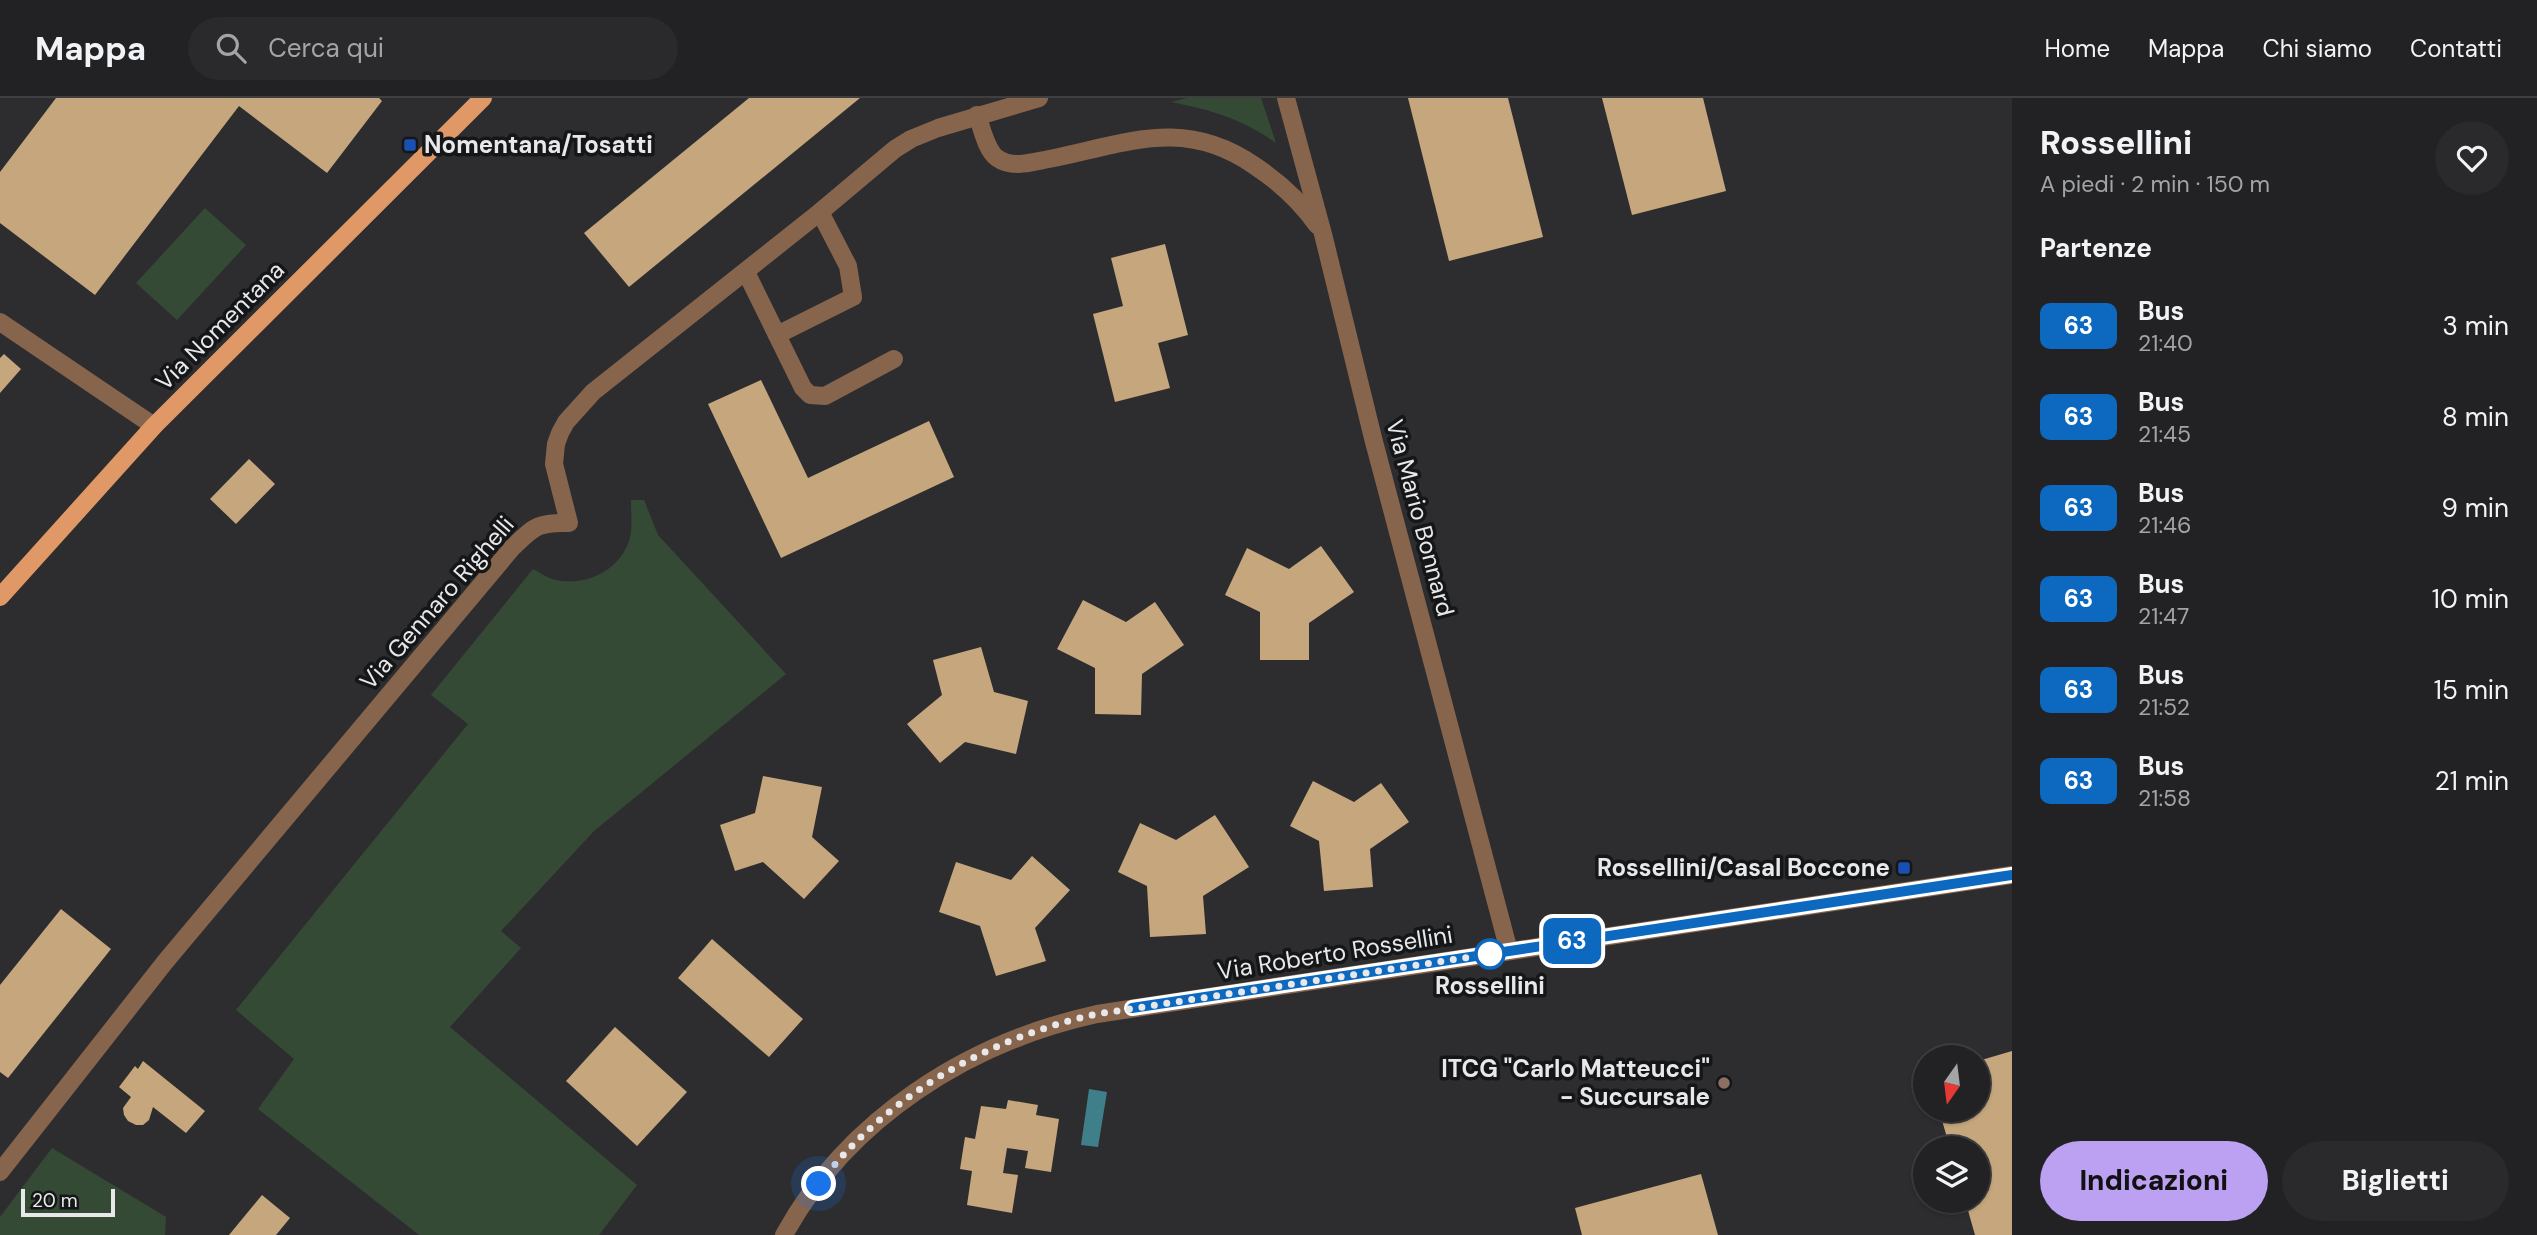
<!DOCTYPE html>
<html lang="it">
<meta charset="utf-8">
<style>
:root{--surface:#222224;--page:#2a2a2c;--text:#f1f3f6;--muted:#a2a4a6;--line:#3f3f41;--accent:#bca0f2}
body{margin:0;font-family:"DM Sans",sans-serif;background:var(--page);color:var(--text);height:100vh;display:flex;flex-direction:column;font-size:26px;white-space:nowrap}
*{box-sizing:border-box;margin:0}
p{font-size:23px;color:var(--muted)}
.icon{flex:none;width:38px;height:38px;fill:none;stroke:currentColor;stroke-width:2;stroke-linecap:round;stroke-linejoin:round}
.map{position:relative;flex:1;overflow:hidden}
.panel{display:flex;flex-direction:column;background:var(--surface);width:525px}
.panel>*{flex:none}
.badge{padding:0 14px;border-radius:10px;font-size:24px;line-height:46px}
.needle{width:46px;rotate:194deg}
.fabs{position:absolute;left:1913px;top:947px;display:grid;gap:14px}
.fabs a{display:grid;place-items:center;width:77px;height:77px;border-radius:50%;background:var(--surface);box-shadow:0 2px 5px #0004,0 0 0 2px var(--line);font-size:35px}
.scale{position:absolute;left:21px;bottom:18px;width:94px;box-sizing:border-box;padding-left:7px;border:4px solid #e8e8ea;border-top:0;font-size:19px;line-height:24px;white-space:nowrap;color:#e8e8ea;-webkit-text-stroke:5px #151617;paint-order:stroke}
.you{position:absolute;width:35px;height:35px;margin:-18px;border:5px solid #fff;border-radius:50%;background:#1a73e8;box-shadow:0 0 0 10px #1a73e833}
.map>.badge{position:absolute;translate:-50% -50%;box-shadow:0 0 0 4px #fff}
h2{padding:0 28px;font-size:26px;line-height:63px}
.round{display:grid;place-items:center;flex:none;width:74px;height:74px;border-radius:37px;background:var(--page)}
.headline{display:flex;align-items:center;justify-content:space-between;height:119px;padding:0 28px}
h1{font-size:33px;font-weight:800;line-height:52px}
.action{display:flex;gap:14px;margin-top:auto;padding:14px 28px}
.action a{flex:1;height:80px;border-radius:42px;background:var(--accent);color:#111;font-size:28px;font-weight:800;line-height:80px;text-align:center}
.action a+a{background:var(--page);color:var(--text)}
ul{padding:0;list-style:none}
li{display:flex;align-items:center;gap:21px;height:91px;padding:0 28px}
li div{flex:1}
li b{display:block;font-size:26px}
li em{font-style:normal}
li .badge{min-width:77px;font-weight:700;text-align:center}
header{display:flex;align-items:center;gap:42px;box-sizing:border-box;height:98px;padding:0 35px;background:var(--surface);border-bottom:2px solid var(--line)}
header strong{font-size:33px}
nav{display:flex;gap:38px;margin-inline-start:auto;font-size:24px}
.search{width:490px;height:63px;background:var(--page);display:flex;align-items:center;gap:18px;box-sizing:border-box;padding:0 24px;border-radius:38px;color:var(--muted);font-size:26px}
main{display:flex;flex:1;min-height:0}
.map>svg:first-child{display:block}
</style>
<header>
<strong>Mappa</strong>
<div class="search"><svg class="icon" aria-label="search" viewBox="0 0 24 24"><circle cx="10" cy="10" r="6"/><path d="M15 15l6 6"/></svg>Cerca qui</div>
<nav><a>Home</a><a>Mappa</a><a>Chi siamo</a><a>Contatti</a></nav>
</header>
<main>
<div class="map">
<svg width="2012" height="1137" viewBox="0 0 2012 1137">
<rect width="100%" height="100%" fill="#2d2d30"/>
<g fill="#344a35">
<path d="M1187,0h74l15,45c-34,-24 -64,-33 -105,-41z"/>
<polygon points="205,110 246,147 177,222 136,185"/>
<path d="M631,402h13l14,35 128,139 -192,157 -93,100 20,17 -71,79 187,158 -38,50h-180l-161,-126 36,-50 -58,-49 232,-286 -37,-29 102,-126c6,3 13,8 19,10 34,10 74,-11 79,-47 1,-10 0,-22 0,-32z"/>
<polygon points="52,1050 166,1119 165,1137 0,1137 0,1119"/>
</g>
<polygon fill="#3f7f8a" points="1089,991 1107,994 1098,1049 1081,1047"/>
<g fill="#c6a77d">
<polygon points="56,0 379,0 382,3 327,75 239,8 95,197 0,125 0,74"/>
<polygon points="749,0 860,0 629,189 584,135"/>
<polygon points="1408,0 1508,0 1543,139 1449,163"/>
<polygon points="1602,0 1703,0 1726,93 1632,117"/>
<polygon points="1165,146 1188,237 1158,245 1170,290 1115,304 1093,216 1123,208 1111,160"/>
<polygon points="4,256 21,271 0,295 0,260"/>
<polygon points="761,282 808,380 929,323 954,379 781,460 708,306"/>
<polygon points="249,361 275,386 236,426 210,401"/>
<polygon points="1321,448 1354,494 1309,525 1309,562 1260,562 1260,514 1225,497 1247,450 1289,471"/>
<polygon points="1083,502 1126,524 1155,504 1184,547 1142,576 1141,617 1095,616 1095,570 1057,551"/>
<polygon points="981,549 994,594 1028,603 1016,656 965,644 940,665 907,626 942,597 933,562"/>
<polygon points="763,678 822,689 812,739 839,763 804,801 763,764 735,773 720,727 755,715"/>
<polygon points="1313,683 1354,704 1381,685 1409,724 1370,751 1373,789 1324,793 1319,743 1290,728"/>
<polygon points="1215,717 1249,769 1203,798 1206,836 1150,839 1147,788 1118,774 1140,725 1176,742"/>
<polygon points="1032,758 1070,792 1035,830 1046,863 996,878 980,828 939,814 956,764 1011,782"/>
<polygon points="61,811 111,851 8,980 0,974 0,887"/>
<polygon points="712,841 803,921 769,959 678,880"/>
<polygon points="615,929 687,994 637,1048 566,983"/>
<polygon points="2012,953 2012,1137 1975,1137 1965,1102 1978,1102 1978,1050 1950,1050 1939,1012 1978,1012 1978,963"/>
<polygon points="143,963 205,1013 186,1035 153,1009 149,1022 143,1027 136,1027 128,1023 124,1017 123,1010 131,999 119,989 135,968 138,971"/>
<polygon points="1008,1002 1038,1007 1036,1017 1059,1021 1051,1074 1025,1070 1028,1053 1007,1050 1003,1075 1018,1077 1012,1115 967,1107 972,1073 960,1071 965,1039 975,1041 981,1008 1006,1011"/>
<polygon points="1701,1076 1718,1137 1582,1137 1575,1110"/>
<polygon points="262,1097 290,1120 276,1137 229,1137"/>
</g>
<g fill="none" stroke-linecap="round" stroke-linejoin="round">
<g stroke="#87644c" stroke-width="18">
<polyline points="1286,0 1323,136 1373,340 1509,853"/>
<path d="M977,17c5,13 9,35 20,43 15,11 36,4 52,1 77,-15 134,-43 206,7 24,16 45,35 62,59"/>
<polyline points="746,174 803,290 810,297 825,298 894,261"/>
<polyline points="0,224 154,328"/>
<polyline points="777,237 853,199 848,168 820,114"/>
<path d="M0,1074l165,-210 347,-414c22,-21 25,-26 57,-25l-15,-59 2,-20 4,-11 6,-11 27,-30 227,-180 75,-63 16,-10 27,-11 101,-30"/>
<path d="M784,1137c64,-117 185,-193 313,-221l915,-139"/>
</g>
<polyline stroke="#e09966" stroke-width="18" points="0,499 154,328 483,0"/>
</g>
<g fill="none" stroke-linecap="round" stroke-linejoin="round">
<defs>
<polyline id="line" points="1132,910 2012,777"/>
</defs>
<use href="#line" stroke="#fff" stroke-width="16"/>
<use href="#line" stroke="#0c69bf" stroke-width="10"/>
<path stroke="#e8e8ea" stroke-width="7" stroke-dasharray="0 12.6" d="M819,1086c68,-89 169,-146 278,-170l393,-60"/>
</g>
<g fill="#1a4fb4" stroke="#151617" stroke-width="2.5">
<rect x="403" y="40" width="14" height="14" rx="3.5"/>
<rect x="1897" y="763" width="14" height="14" rx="3.5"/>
</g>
<circle fill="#fff" stroke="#0c69bf" stroke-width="3.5" cx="1490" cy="856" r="14"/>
<circle fill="#8d6e63" stroke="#151617" stroke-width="2.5" cx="1724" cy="985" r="7"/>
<g text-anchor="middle" stroke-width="7" stroke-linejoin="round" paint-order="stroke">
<g font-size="24" font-weight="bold" fill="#e8e8ea" stroke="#151617" text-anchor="end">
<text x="424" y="55" text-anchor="start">Nomentana/Tosatti</text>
<text x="1890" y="778">Rossellini/Casal Boccone</text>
<text x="1710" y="979">ITCG "Carlo Matteucci"<tspan x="1710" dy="28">- Succursale</tspan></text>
</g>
<g font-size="24" fill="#e8e8ea" stroke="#151617">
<text transform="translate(220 228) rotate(-45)" y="8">Via Nomentana</text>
<text transform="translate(1420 420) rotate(75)" y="8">Via Mario Bonnard</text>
<text transform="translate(437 505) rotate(-49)" y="8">Via Gennaro Righelli</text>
<text transform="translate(1335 855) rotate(-9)" y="8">Via Roberto Rossellini</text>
</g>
<g font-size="24" font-weight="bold" fill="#e8e8ea" stroke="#151617">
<text x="1490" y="896">Rossellini</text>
</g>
</g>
</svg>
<div class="fabs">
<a><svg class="needle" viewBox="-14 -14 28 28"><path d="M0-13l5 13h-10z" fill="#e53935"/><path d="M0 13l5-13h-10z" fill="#a2a4a6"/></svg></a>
<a><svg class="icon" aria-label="layers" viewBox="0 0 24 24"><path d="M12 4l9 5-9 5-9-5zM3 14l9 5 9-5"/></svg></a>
</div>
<div class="scale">20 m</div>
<div class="you" style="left:819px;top:1086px"></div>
<b class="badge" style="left:1572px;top:843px;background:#0c69bf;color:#fff">63</b>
</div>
<section class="panel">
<div class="headline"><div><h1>Rossellini</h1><p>A piedi · 2 min · 150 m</p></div><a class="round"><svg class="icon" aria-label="heart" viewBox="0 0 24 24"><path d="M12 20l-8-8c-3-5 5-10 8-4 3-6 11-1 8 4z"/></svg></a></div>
<h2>Partenze</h2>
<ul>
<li><span class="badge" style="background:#0c69bf;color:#fff">63</span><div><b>Bus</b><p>21:40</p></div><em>3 min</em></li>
<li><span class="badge" style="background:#0c69bf;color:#fff">63</span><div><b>Bus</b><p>21:45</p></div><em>8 min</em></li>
<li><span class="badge" style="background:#0c69bf;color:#fff">63</span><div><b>Bus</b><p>21:46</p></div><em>9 min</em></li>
<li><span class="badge" style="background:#0c69bf;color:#fff">63</span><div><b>Bus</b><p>21:47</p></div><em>10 min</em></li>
<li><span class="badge" style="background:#0c69bf;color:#fff">63</span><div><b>Bus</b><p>21:52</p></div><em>15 min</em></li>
<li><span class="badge" style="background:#0c69bf;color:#fff">63</span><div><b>Bus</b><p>21:58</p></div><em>21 min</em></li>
</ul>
<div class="action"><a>Indicazioni</a><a>Biglietti</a></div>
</section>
</main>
